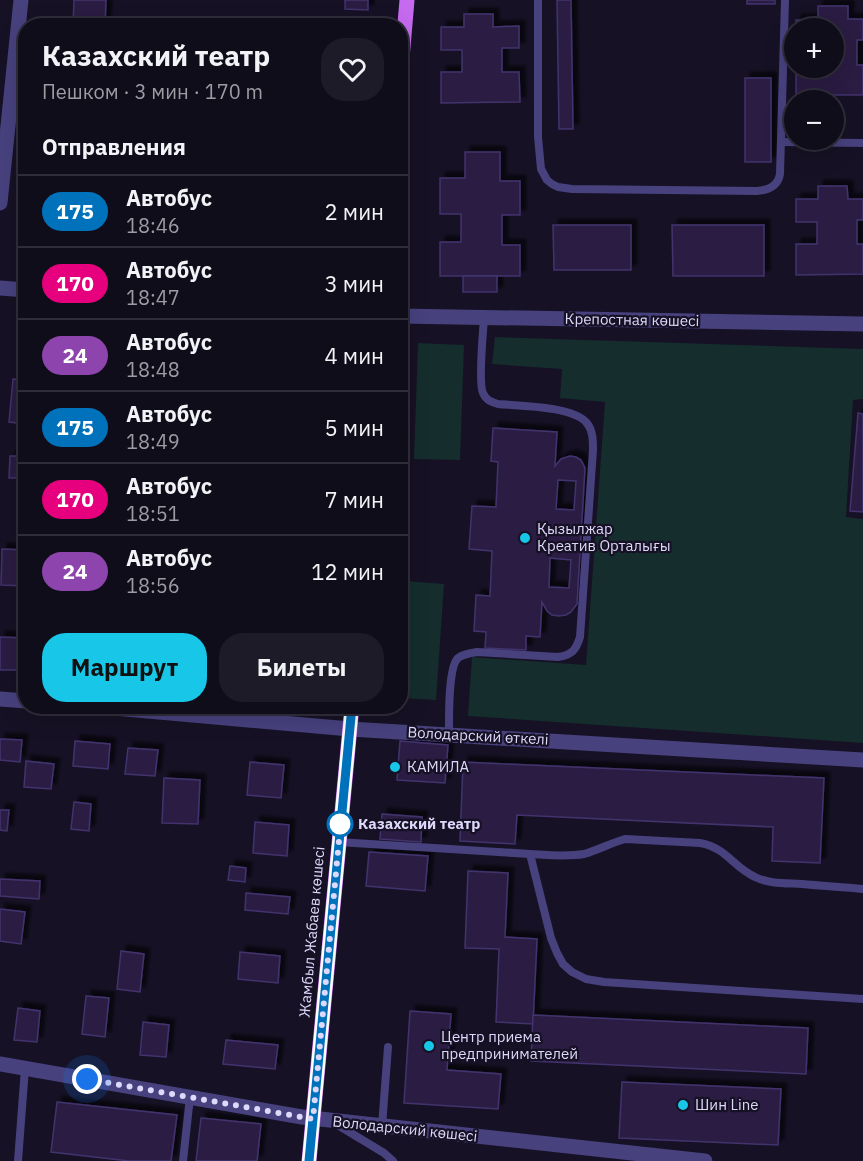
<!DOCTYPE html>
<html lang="ru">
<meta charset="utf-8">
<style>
:root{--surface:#100d1b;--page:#1e1b28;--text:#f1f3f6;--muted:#9c9ca3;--line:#302d3a;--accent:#18c6e8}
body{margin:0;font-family:"IBM Plex Sans",sans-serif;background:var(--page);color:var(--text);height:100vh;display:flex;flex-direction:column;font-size:22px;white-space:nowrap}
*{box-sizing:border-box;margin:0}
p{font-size:20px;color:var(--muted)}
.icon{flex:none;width:33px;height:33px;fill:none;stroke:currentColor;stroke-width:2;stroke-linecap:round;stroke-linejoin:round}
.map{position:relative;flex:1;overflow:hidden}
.sheet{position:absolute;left:18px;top:18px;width:390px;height:696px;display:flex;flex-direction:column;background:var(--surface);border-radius:24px;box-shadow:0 6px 24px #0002,0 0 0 2px var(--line)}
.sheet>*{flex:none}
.badge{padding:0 12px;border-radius:20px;font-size:21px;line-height:39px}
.fabs{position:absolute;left:784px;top:18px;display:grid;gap:12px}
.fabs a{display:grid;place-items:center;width:60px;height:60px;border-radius:50%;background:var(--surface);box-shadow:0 6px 24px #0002,0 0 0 2px var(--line);font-size:30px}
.you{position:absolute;width:30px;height:30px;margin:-15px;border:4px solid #fff;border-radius:50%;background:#1a73e8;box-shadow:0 0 0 9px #1a73e833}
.map>.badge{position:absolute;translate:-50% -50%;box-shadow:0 0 0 3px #fff}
h2{padding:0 24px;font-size:22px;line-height:54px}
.round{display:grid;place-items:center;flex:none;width:63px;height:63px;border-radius:24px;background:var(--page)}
.head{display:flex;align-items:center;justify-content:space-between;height:102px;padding:0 24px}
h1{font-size:28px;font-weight:800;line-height:45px}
.action{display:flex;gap:12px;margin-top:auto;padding:12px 24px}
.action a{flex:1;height:69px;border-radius:24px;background:var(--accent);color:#111;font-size:24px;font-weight:800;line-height:69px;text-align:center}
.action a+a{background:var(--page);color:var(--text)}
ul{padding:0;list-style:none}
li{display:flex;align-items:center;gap:18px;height:72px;padding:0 24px;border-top:2px solid var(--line)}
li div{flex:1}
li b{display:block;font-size:22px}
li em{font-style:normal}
li .badge{min-width:66px;font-weight:700;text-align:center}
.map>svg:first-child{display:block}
</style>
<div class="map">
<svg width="863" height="1161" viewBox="0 0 863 1161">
<defs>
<filter id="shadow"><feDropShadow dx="5.5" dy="-5.5" stdDeviation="1.5" flood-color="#0009"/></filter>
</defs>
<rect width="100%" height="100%" fill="#161124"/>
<g fill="#152d2d">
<polygon points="495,337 863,349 863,399 853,400 846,517 863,519 863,743 468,716 472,657 586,665 605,402 560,398 562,369 492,364"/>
<polygon points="418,343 464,345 460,460 414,459"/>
<polygon points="405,581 444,584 436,700 401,698 401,642"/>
</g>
<g fill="#291f43" stroke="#42336d" stroke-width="1.5" fill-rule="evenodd" filter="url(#shadow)">
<polygon points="74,0 106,0 105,26 73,25"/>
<polygon points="345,0 368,0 368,10 345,9"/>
<polygon points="557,0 571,0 573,129 559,129"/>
<rect x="747" y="0" width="28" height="4"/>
<polygon points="818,6 848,6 848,19 863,19 863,40 857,40 857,65 863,65 863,95 796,95 796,68 834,68 834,28 796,28 796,20 818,20"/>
<polygon points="464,14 493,14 493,27 519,26 519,48 502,48 502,72 519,72 520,102 441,103 441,72 462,72 462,50 441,50 441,27 464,27"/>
<rect x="745" y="78" width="26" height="84"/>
<polygon points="465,152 500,152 500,181 520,181 520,215 502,215 502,245 520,245 520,276 440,276 440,242 461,242 461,214 440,214 440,178 465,178"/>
<polygon points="818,186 847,186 848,199 863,199 863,220 857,220 857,244 863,244 863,274 796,275 796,244 817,244 817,222 796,222 796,199 818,199"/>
<polygon points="553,225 631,225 631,270 554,270"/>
<polygon points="672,225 764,225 764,276 673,276"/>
<rect x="463" y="276" width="34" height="16"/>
<polygon points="13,379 26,380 26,424 9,422"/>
<polygon points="858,413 863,414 863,512 850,511"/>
<path d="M493,428l64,4 -2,34 6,-7 9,-3 6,1 5,3 4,8 -8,136 -6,8 -5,3 -7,1 -7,-1 -5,-4 -5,-9 -2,35 -14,-1v14l-41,-2 1,-16 -12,-1 2,-36 14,1 2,-45 -23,-2 3,-43 24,1 2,-45 -7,-1zM558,480l18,1 -2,29 -18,-1zM550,558l21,2 -2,28 -20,-1z"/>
<polygon points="10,456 26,456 26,478 9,478"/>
<polygon points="20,488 26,488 26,517 18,516"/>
<polygon points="2,549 26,550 26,586 1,585"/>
<polygon points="0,637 26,638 26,670 0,670"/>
<polygon points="0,739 22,740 20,762 0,760"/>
<polygon points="75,741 110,744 108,769 73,766"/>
<polygon points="400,741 448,745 445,783 397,780"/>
<polygon points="128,748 158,750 155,776 125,774"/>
<polygon points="26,761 54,764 51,789 24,787"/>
<polygon points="250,762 284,765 281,798 247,795"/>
<polygon points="463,762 824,778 820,863 772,861 773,827 517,815 515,844 460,841"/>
<polygon points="164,778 200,780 198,824 162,823"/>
<polygon points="74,802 91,804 89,831 71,829"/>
<polygon points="0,810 9,810 7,831 0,830"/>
<polygon points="382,814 422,817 421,842 380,839"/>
<polygon points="255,822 289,825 287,856 253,853"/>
<polygon points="369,852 428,856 425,891 366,886"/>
<polygon points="230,866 246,868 245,882 228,880"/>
<polygon points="468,871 508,873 505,937 537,939 533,1024 496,1022 499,949 465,948"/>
<polygon points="0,879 40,881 39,899 0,896"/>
<polygon points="246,893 290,897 288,914 245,910"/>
<polygon points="0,909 25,912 21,944 0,941"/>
<polygon points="121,951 144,954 140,992 117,989"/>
<polygon points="240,952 280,956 278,983 238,979"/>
<polygon points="86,996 109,998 105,1037 82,1034"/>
<polygon points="18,1008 40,1011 37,1042 14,1040"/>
<polygon points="410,1011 451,1014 447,1070 501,1074 498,1109 404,1103"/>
<polygon points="533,1015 808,1028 806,1074 531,1061"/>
<polygon points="143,1022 169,1025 166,1057 140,1055"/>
<polygon points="226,1040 278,1045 275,1069 223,1064"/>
<polygon points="622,1082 781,1089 778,1145 619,1138"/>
<polygon points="57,1102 177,1115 171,1161 129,1161 51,1152"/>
<polygon points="201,1118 261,1124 257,1161 196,1161"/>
</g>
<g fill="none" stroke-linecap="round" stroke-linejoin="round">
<g stroke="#47417e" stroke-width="8">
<path d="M538,0v137l3,32 6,11 5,4 6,3 14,2 185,2c12,-1 21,-5 23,-17l5,-174"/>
<polyline points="781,142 863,143"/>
<path d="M449,734c0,-15 -1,-67 9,-76 5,-4 13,-5 19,-6l81,5c14,-2 18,-7 22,-20l13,-187c0,-10 0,-20 -7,-28 -15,-16 -66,-16 -88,-18 -7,-2 -12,-4 -15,-11 -5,-10 0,-60 1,-75"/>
<polyline points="338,842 530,854 551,938 557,953 563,964 572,972 586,979 604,982 863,999"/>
<path d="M530,854c18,1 36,3 54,0 14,-4 27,-11 41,-15l75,4c27,5 33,24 55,34 14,7 31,6 47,7 20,2 41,3 61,5"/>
<polyline points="336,1124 384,1153 393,1161"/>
<polyline points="382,1126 388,1047"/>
<polyline points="18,1161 25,1068"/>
<polyline points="183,1161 190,1097"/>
</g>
<g stroke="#47417e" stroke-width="15">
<polyline points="0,203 21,0"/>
<polyline points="0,699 26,701"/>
<polyline points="92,706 350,729 863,760"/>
<polyline points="0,1064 302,1117 705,1161"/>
</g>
<g stroke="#47417e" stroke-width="15">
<polyline points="0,288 26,290"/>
<polyline points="400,316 863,324"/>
</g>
<g stroke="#c66af0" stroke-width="15">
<polyline points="400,82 407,0"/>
<polyline points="309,1161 352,706"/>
</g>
</g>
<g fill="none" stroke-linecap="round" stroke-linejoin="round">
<defs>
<polyline id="line" points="309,1161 352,706"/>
</defs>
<use href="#line" stroke="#fff" stroke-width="14"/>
<use href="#line" stroke="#0072bc" stroke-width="9"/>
<polyline stroke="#ded8fb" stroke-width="6" stroke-dasharray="0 10.8" points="87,1079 313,1119 341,819 340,824"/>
</g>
<g fill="#18c6e8" stroke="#161124" stroke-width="2">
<circle cx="525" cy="538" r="6"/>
<circle cx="395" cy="767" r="6"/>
<circle cx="429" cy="1046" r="6"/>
<circle cx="683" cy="1105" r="6"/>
</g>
<circle fill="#fff" stroke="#0072bc" stroke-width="3" cx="340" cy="824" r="12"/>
<g text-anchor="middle" stroke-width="4.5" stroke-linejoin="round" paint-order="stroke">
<g font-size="15" fill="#ded8fb" stroke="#161124">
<text transform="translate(632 320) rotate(1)" y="5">Крепостная көшесі</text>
<text transform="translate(478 736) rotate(3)" y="5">Володарский өткелі</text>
<text transform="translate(312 932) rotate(-85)" y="5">Жамбыл Жабаев көшесі</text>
<text transform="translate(405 1129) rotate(6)" y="5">Володарский көшесі</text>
</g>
<g font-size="15" fill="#ded8fb" stroke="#161124" text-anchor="start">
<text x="537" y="534">Қызылжар<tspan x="537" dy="17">Креатив Орталығы</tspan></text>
<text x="407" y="772">КАМИЛА</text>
<text x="441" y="1042">Центр приема<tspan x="441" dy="17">предпринимателей</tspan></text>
<text x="695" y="1110">Шин Line</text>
</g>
<g font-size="15" font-weight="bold" fill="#ded8fb" stroke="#161124" text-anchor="start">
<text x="358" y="829">Казахский театр</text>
</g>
</g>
</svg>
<div class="fabs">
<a>+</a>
<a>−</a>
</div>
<div class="you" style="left:87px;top:1079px"></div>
<section class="sheet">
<div class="head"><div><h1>Казахский театр</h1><p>Пешком · 3 мин · 170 m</p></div><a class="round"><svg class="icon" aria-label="heart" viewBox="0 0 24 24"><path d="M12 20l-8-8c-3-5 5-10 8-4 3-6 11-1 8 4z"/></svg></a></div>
<h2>Отправления</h2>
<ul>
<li><span class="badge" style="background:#0072bc;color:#fff">175</span><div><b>Автобус</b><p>18:46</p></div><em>2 мин</em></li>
<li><span class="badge" style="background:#e6007e;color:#fff">170</span><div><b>Автобус</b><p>18:47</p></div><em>3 мин</em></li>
<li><span class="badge" style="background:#8e44ad;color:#fff">24</span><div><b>Автобус</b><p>18:48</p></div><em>4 мин</em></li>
<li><span class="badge" style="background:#0072bc;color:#fff">175</span><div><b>Автобус</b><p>18:49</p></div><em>5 мин</em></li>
<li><span class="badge" style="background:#e6007e;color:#fff">170</span><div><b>Автобус</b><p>18:51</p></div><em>7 мин</em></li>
<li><span class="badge" style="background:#8e44ad;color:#fff">24</span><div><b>Автобус</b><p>18:56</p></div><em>12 мин</em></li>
</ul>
<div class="action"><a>Маршрут</a><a>Билеты</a></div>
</section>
</div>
